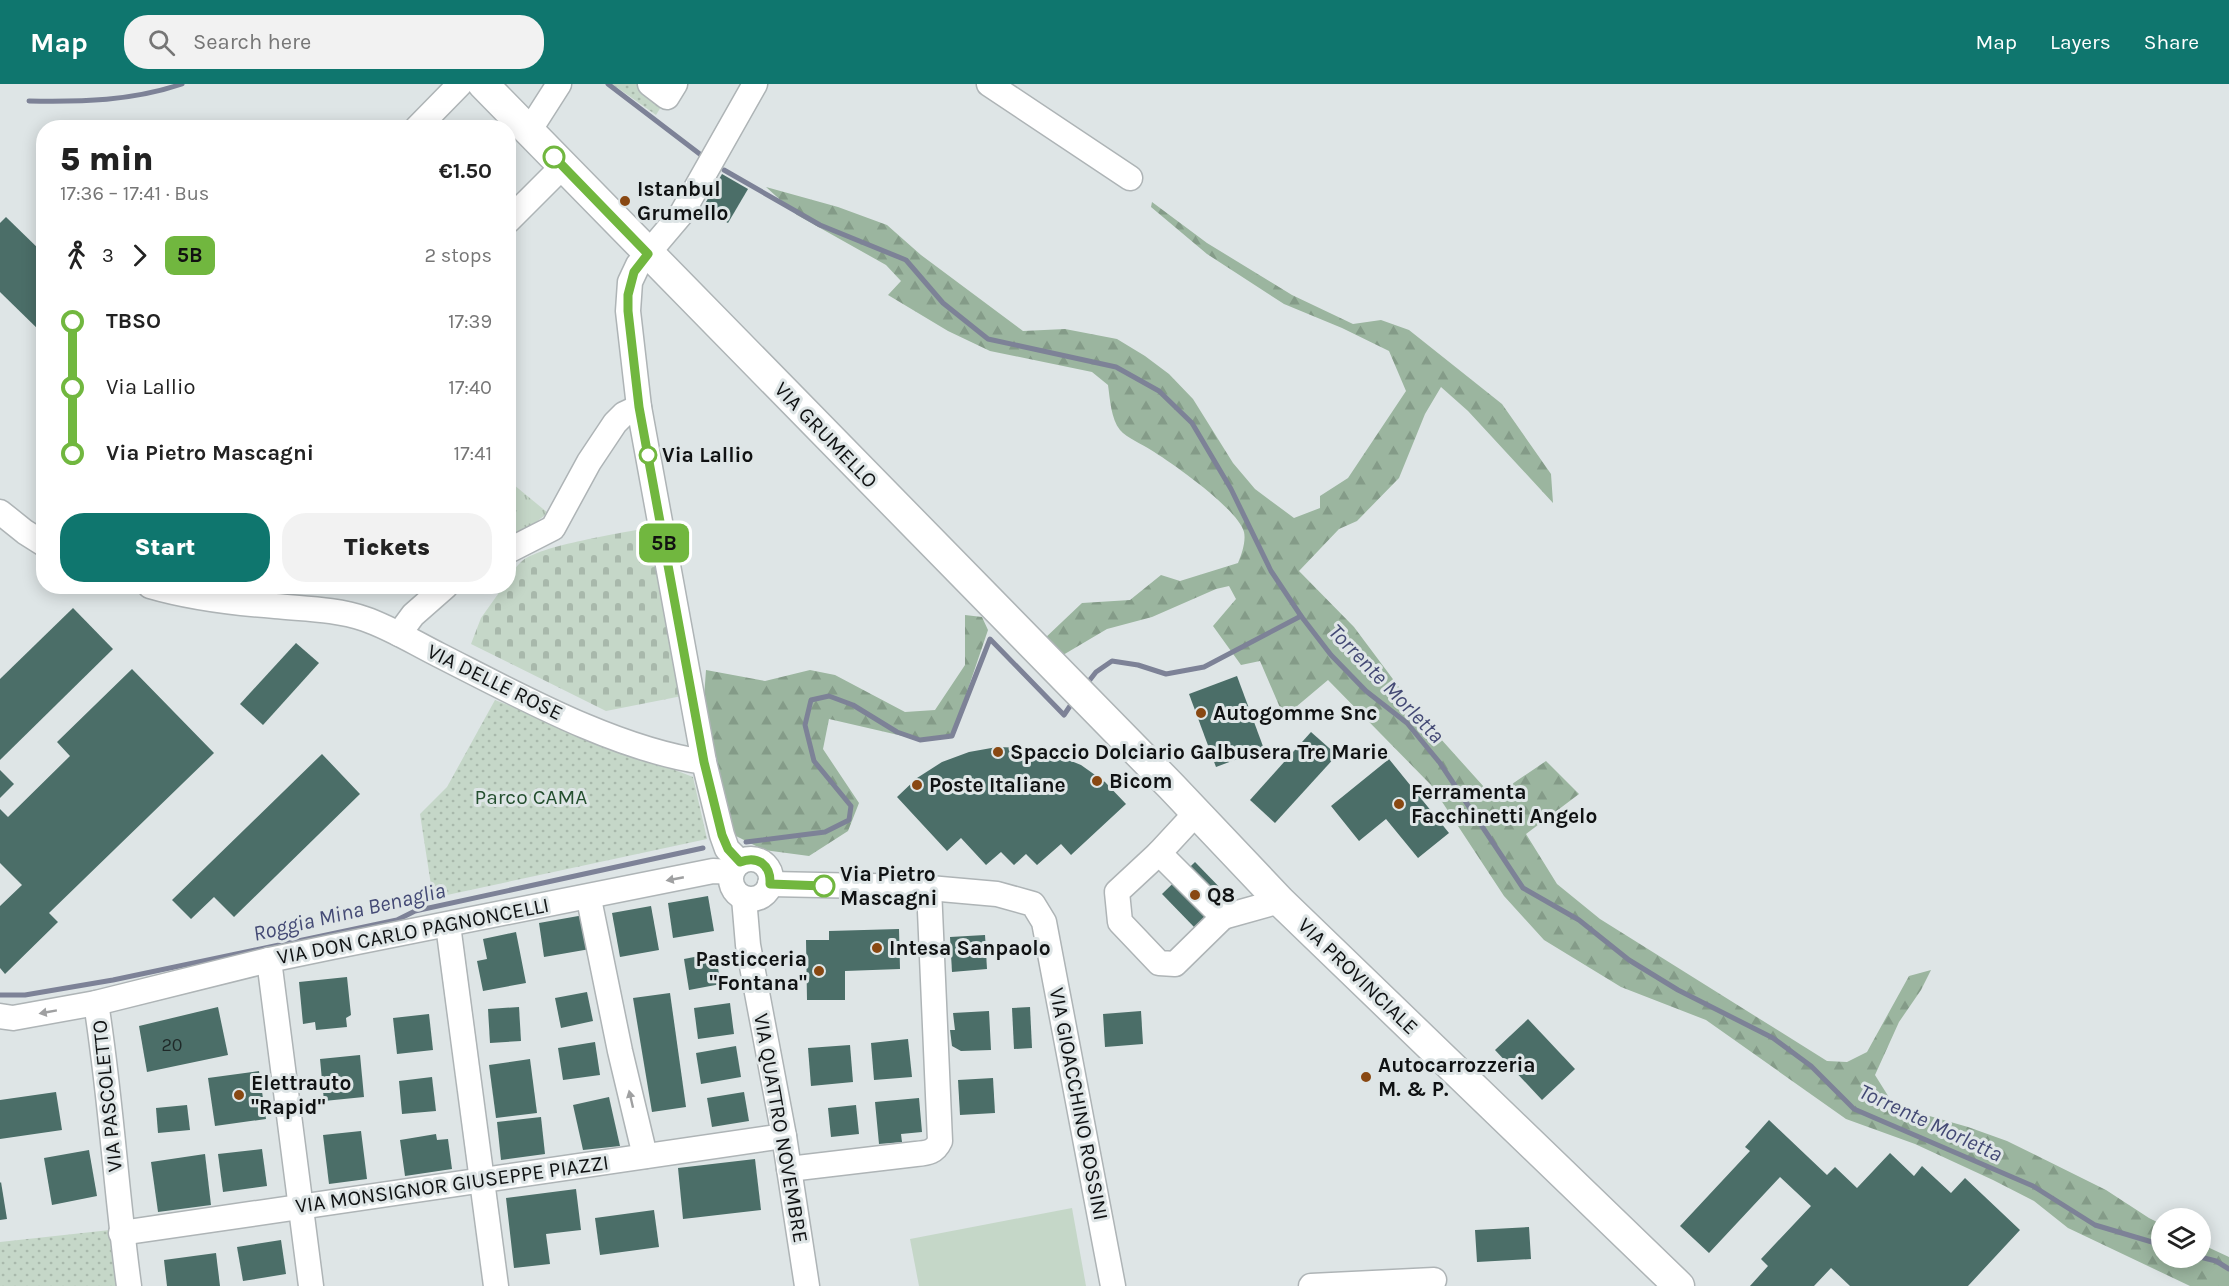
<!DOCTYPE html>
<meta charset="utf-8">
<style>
:root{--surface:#fff;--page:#f2f2f2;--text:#222;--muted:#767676;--accent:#0f766e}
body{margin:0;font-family:Karla,sans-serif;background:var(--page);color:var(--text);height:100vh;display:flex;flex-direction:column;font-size:22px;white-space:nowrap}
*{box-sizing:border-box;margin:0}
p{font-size:20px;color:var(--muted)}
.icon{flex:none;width:33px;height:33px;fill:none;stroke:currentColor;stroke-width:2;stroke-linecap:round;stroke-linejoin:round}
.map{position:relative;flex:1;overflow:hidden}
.panel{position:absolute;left:36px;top:36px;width:480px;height:474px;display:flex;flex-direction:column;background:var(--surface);border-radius:24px;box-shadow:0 3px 15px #0003}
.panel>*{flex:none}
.badge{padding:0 12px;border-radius:9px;font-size:21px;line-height:39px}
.buttons{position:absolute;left:2151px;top:1124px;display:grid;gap:12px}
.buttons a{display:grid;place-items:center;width:60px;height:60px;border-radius:50%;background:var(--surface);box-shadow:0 3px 15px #0003;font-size:30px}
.map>.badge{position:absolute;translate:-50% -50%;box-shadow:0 0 0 3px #fff}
.legs{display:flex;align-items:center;gap:9px;height:66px;padding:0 24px;font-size:20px}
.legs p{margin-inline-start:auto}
.head{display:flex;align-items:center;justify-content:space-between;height:102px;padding:0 24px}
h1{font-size:33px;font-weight:800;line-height:45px}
.action{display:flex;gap:12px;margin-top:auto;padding:12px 24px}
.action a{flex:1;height:69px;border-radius:24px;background:var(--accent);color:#fff;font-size:24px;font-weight:800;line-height:69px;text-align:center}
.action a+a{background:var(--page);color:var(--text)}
ul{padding:0 24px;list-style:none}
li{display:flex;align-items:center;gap:21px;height:66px;font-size:22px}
li i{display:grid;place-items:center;width:9px;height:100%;margin:0 8px;background:currentColor}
li i::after{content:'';width:15px;height:15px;margin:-8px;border:4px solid;border-radius:50%;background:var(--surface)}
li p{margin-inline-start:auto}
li:first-child i{background:linear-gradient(#0000 50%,currentColor 0)}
li:last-child i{background:linear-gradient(currentColor 50%,#0000 0)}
header{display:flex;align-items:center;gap:36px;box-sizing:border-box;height:84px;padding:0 30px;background:var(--accent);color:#fff}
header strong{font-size:28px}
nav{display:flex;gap:33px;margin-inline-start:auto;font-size:21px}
.search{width:420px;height:54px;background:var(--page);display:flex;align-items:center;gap:15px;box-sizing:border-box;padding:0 21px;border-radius:24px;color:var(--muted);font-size:22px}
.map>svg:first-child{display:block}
</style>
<header>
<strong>Map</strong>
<div class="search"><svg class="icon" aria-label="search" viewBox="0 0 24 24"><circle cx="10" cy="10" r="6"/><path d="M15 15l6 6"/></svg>Search here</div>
<nav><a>Map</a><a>Layers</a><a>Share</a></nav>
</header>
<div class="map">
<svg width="2229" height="1202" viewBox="0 0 2229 1202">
<defs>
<pattern id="grass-tufts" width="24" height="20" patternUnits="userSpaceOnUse" patternTransform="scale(1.5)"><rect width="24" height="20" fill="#c5d7c8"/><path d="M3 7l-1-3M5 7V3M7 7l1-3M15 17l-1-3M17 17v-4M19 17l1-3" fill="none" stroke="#a8b8ab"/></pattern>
<pattern id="forest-firs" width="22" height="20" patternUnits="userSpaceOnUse" patternTransform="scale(1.5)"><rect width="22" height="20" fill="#9bb59f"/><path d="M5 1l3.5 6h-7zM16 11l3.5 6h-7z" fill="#849b88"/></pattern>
<pattern id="cemetery-stones" width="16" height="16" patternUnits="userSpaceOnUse" patternTransform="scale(1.5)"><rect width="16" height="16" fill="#c5d7c8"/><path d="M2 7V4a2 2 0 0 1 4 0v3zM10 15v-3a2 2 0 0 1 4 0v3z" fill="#a8b8ab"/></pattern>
<pattern id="park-dots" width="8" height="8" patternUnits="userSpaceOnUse" patternTransform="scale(1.5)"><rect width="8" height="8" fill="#c5d7c8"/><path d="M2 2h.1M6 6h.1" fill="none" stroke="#a8b8ab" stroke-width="1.8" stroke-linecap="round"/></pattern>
</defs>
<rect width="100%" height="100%" fill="#dee5e6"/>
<g fill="url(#grass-tufts)">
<polygon points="508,396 548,429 508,459"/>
<polygon points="251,503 423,503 392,510"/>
</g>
<g fill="url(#forest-firs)">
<path d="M766,103l72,20 49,18 34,30 102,76 42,-2 52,10 28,17 24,18 24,25 40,64 22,26 39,29 26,-10v-12l28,-18 58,-87 -17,-40 -47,-23 -58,-24 -77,-50 -56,-47 1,-5 55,41 85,52 61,29 28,-4 28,10 93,74 49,70 2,29 -85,-92 -27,-24 -16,27 -26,64 -42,43 -18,8 -40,42 55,56 68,91 71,79 53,-36 33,33 -53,40 31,50 43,35 227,142 20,1 20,-10 42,-76 22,-6 -10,20 -22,32 -24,53 15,24 22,12 56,16 39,14 99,49 43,28 12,6 1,33h38l1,-13 28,13v29h-39l-122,-58 -34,-27 -41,-21 -78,-36 -69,-25 -140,-99 -85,-33 -77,-47 -40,-44 -73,-111 -103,-105 -44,37 -24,-56 -19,4 -28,-39 23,-27 -7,-13 -13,3 -64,28 -45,12 -44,26 -20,-15 39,-37 48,-3 31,-25 19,6 58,-18c4,-9 8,-22 6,-31 -6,-23 -72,-69 -93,-82 -9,-6 -24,-12 -31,-20 -9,-11 -10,-31 -12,-45l-16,-13 -102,-21 -42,-20 -60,-36 13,-14 -15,-16 -89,-50z"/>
<polygon points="965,531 982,533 988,546 952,652 920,656 829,635 823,665 859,719 848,747 809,772 764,766 730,749 704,614 706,586 765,597 810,586 835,591 905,628 935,626 965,581"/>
</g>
<path fill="url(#cemetery-stones)" d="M652,443l30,169 -76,15 -135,-67 10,-26 22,-31 5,-1c1,-8 6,-18 13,-24 18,-17 103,-29 131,-35z"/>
<g fill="url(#park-dots)">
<polygon points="612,0 675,0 656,31"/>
<polygon points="495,616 693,693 707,755 433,814 420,730 447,703"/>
<polygon points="110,1146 117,1202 0,1202 0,1158"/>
</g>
<polygon fill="#c5d7c8" points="1072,1124 1086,1202 919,1202 910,1155"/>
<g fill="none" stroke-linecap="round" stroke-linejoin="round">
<g stroke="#7d8297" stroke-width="5">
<polyline points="608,0 705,74"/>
<path d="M29,17c53,1 103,0 153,-17"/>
<polyline points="724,86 820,141 906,176 943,219 988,255 1116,283 1159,307 1192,339 1231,405 1271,487 1301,532 1331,571 1366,607 1407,639 1440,679 1523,804 1579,836 1629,876 1678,906 1773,954 1811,982 1854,1025 2033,1102 2095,1141 2162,1161"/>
<polyline points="1089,597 1096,588 1112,577 1138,581 1166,590 1204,583 1301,532"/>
<polyline points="746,758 825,748 849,736 851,722 814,677 805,641 811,616 829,612 853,621 897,648 920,656 952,652 990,555 1064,631 1070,622"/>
<polyline points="0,911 25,911 113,896 397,836 415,827 703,764"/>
<polyline points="2200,1173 2216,1177 2229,1185"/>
</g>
</g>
<g fill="#4b6e68">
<polygon points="722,90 748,105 728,139 702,125"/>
<polygon points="6,133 44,170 44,251 0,208 0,139"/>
<polygon points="73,524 113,565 0,676 0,595"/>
<polygon points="296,559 319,579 263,641 240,620"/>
<polygon points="132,585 214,669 49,829 58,838 5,890 0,884 0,822 22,801 0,779 0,725 8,733 70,672 57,658"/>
<polygon points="1237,592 1264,665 1216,683 1189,610"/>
<polygon points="1311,648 1337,671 1275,739 1250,716"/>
<polygon points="997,663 1026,664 1054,670 1081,681 1105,698 1126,720 1071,771 1061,760 1037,781 1026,770 1014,781 1001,768 986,781 961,754 947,767 897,713 917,694 942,678 969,668"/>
<polygon points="322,670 360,710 234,833 214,813 191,835 172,816"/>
<polygon points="1389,675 1449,749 1418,774 1386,735 1359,757 1331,722"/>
<polygon points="0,686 14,700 0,714"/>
<polygon points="1195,778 1228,812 1195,844 1162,810"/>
<polygon points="708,812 714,847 673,854 668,819"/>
<polygon points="651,822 659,866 620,873 612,829"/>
<polygon points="584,831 590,865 544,873 539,839"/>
<polygon points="899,845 900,885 845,887 845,916 807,916 806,856 829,856 829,847"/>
<polygon points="516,848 526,899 483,907 477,877 487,875 483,855"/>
<polygon points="985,851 987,885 952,888 950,853"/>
<polygon points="715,869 721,900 689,906 684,875"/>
<polygon points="347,893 351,931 346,934 347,943 316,946 315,938 303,940 299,898"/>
<polygon points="587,908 593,937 561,944 555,914"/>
<polygon points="670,909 686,1023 652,1028 633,914"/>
<polygon points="730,919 734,950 698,955 694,924"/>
<polygon points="218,923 228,971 147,988 139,942"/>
<polygon points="519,923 521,957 490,959 488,925"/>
<polygon points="1030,923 1032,964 1014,965 1012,924"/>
<polygon points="989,927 991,966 961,967 952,962 950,946 955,946 953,929"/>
<polygon points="1141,927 1143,960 1105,963 1103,930"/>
<polygon points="429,930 433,966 397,970 393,934"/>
<polygon points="1528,935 1575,985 1542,1016 1495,966"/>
<polygon points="908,955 912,993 874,996 871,959"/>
<polygon points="595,958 600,991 563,996 558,964"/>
<polygon points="850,961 853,998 811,1002 808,964"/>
<polygon points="736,962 741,993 701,1000 696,969"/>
<polygon points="360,971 364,1013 324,1017 320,975"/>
<polygon points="530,975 537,1029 496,1034 489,981"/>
<polygon points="259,987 266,1035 215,1042 208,994"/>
<polygon points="432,993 436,1027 402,1030 399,997"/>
<polygon points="993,994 995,1029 960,1031 958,996"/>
<polygon points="56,1008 62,1046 0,1055 0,1016"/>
<polygon points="744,1008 749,1037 712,1043 707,1014"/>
<polygon points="609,1013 620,1062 583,1066 573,1021"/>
<polygon points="919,1014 922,1048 901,1050 902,1058 879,1060 875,1018"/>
<polygon points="187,1021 190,1046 158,1049 156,1024"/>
<polygon points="856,1021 859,1050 831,1053 828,1024"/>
<polygon points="541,1033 545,1070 501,1076 497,1038"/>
<polygon points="1769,1036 1827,1091 1835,1083 1857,1104 1890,1069 1914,1092 1922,1082 1951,1109 1965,1094 2020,1146 1968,1202 1850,1202 1831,1184 1814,1202 1750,1202 1768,1182 1761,1175 1811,1122 1780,1093 1709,1169 1680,1142 1750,1067 1745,1063"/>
<polygon points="361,1047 367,1095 329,1100 323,1051"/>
<polygon points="436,1050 437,1056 448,1055 452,1085 405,1092 400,1056"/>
<polygon points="262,1065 267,1102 223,1108 218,1070"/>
<polygon points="89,1066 97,1112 52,1121 44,1074"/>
<polygon points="205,1070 211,1121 158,1128 151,1078"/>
<polygon points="755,1075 761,1126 683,1135 678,1084"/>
<polygon points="1,1098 7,1135 0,1136 0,1099"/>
<polygon points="576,1105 581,1146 546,1150 550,1180 514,1184 506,1114"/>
<polygon points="654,1126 659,1163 600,1171 595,1134"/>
<polygon points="1529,1143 1531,1175 1477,1178 1475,1146"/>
<polygon points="281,1156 286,1190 243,1197 237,1163"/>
<polygon points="216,1169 220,1202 167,1202 164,1176"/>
</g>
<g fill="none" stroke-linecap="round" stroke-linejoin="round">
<defs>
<g id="minor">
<polyline points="650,0 667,13 675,0"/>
<polyline points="989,0 1130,94"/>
<polyline points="417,44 460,0"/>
<polyline points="529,47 559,0"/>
<polyline points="508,137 563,82"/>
<polyline points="0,428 25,448 44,460"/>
<polyline points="508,467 553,444 589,378 615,339 624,330 639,323"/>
<path d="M150,502c41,12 83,17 125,20 31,3 61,3 90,13 26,9 50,24 74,36 81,41 176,94 265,107"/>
<polyline points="399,550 413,531 446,502"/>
<polyline points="1196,729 1159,769 1223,833 1280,817"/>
<polyline points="1159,769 1117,808 1120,838 1159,879 1175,880 1223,833"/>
<circle cx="751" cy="795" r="20"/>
<polyline points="740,778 727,765 722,751 704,678 639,323 628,227 630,198 638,181 682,129 755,0"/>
<polyline points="770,800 918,803 997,810 1033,820 1044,838 1113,1202"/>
<polyline points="587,813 590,820 620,967 645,1072"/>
<polyline points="744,814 748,861 784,1052 807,1202"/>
<polyline points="448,841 496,1202"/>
<polyline points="269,876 311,1202"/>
<path d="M96,919c15,94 20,189 33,283"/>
<polyline points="0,932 13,934 96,919 269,876 332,863 713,787 732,788"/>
<path d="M789,1085l127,-15c12,-1 19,-2 24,-13l-11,-253"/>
<polyline points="121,1149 784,1052"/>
<polyline points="1311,1202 1434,1196"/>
</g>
<polyline id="major" points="483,0 1171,702 1280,817 1679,1202"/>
</defs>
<use href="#minor" stroke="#aeb4b6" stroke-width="27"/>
<use href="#major" stroke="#aeb4b6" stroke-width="33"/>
<use href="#minor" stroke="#fff" stroke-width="24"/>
<use href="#major" stroke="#fff" stroke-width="30"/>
</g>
<defs><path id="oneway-solid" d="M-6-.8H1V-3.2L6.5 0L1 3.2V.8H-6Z" transform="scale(1.5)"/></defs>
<g fill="#9fa0a1">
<use href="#oneway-solid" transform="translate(675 795) rotate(169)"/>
<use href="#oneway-solid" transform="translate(48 928) rotate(170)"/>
<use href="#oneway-solid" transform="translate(631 1015) rotate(-103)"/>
</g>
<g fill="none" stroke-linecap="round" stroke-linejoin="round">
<defs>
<path id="line-1" d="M554,73l94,97 -14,18 -6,23v16l11,96 65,355 18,73 6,14 12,13c18,-7 31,3 30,22l54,2"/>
</defs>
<use href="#line-1" stroke="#fff" stroke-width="14"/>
<use href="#line-1" stroke="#71b73f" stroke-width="9"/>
</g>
<g fill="#fff" stroke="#71b73f" stroke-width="3">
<circle cx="554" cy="73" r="10"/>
<circle cx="648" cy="371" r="8"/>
<circle cx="824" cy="802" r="10"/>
</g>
<g fill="#894812" stroke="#dee5e6" stroke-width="2">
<circle cx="625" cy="117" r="6"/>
<circle cx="1201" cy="629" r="6"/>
<circle cx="998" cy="668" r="6"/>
<circle cx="1097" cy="697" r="6"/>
<circle cx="917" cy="701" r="6"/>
<circle cx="1399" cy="720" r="6"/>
<circle cx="1195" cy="811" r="6"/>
<circle cx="877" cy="864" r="6"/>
<circle cx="819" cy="887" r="6"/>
<circle cx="1366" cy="993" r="6"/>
<circle cx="239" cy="1011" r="6"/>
</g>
<g text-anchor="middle" stroke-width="6" stroke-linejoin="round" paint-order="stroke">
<g font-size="18" fill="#1f2928">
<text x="172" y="967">20</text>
</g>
<g font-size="21" font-weight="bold" fill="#101213" stroke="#dee5e6" text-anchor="start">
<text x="637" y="112">Istanbul<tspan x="637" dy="24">Grumello</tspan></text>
<text x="1213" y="636">Autogomme Snc</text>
<text x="1010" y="675">Spaccio Dolciario Galbusera Tre Marie</text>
<text x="1109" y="704">Bicom</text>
<text x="929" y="708">Poste Italiane</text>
<text x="1411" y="715">Ferramenta<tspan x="1411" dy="24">Facchinetti Angelo</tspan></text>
<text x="1207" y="818">Q8</text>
<text x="889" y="871">Intesa Sanpaolo</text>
<text x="807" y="882" text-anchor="end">Pasticceria<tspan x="807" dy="24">"Fontana"</tspan></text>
<text x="1378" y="988">Autocarrozzeria<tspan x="1378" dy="24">M. &amp; P.</tspan></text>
<text x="251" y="1006">Elettrauto<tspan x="251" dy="24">"Rapid"</tspan></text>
</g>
<g font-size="21" fill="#101213" stroke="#dee5e6">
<text transform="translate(826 351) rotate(46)" y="7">VIA GRUMELLO</text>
<text transform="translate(495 598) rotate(26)" y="7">VIA DELLE ROSE</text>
<text transform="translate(413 847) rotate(-11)" y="7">VIA DON CARLO PAGNONCELLI</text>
<text transform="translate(1358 892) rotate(44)" y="7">VIA PROVINCIALE</text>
<text transform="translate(107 1012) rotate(-96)" y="7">VIA PASCOLETTO</text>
<text transform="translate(1079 1020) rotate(79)" y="7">VIA GIOACCHINO ROSSINI</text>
<text transform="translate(781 1044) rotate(80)" y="7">VIA QUATTRO NOVEMBRE</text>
<text transform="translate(452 1100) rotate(-8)" y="7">VIA MONSIGNOR GIUSEPPE PIAZZI</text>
</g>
<g font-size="21" font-weight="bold" fill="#101213" stroke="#dee5e6" text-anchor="start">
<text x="662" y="378">Via Lallio</text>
<text x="840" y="797">Via Pietro<tspan x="840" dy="24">Mascagni</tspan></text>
</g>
<g font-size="21" fill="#244f2f" stroke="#dee5e6">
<text x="531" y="720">Parco CAMA</text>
</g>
<g font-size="22" font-style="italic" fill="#444a75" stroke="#dee5e6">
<text transform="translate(1387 599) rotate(46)" y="8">Torrente Morletta</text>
<text transform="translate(349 827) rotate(-13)" y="8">Roggia Mina Benaglia</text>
<text transform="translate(1931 1038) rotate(25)" y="8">Torrente Morletta</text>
</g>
</g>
</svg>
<div class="buttons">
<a><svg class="icon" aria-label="layers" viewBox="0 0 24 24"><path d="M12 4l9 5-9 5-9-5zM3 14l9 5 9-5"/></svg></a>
</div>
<b class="badge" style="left:664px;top:459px;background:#71b73f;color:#111">5B</b>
<section class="panel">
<div class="head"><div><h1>5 min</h1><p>17:36 – 17:41 · Bus</p></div><b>€1.50</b></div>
<div class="legs"><svg class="icon" aria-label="walk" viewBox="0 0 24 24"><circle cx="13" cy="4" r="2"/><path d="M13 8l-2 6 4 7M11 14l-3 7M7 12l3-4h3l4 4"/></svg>3<svg class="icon" aria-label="forward" viewBox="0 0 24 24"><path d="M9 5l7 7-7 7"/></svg><b class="badge" style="background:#71b73f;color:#111">5B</b><p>2 stops</p></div>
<ul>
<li><i style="color:#71b73f"></i><b>TBSO</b><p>17:39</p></li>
<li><i style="color:#71b73f"></i><span>Via Lallio</span><p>17:40</p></li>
<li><i style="color:#71b73f"></i><b>Via Pietro Mascagni</b><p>17:41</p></li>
</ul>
<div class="action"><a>Start</a><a>Tickets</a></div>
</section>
</div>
